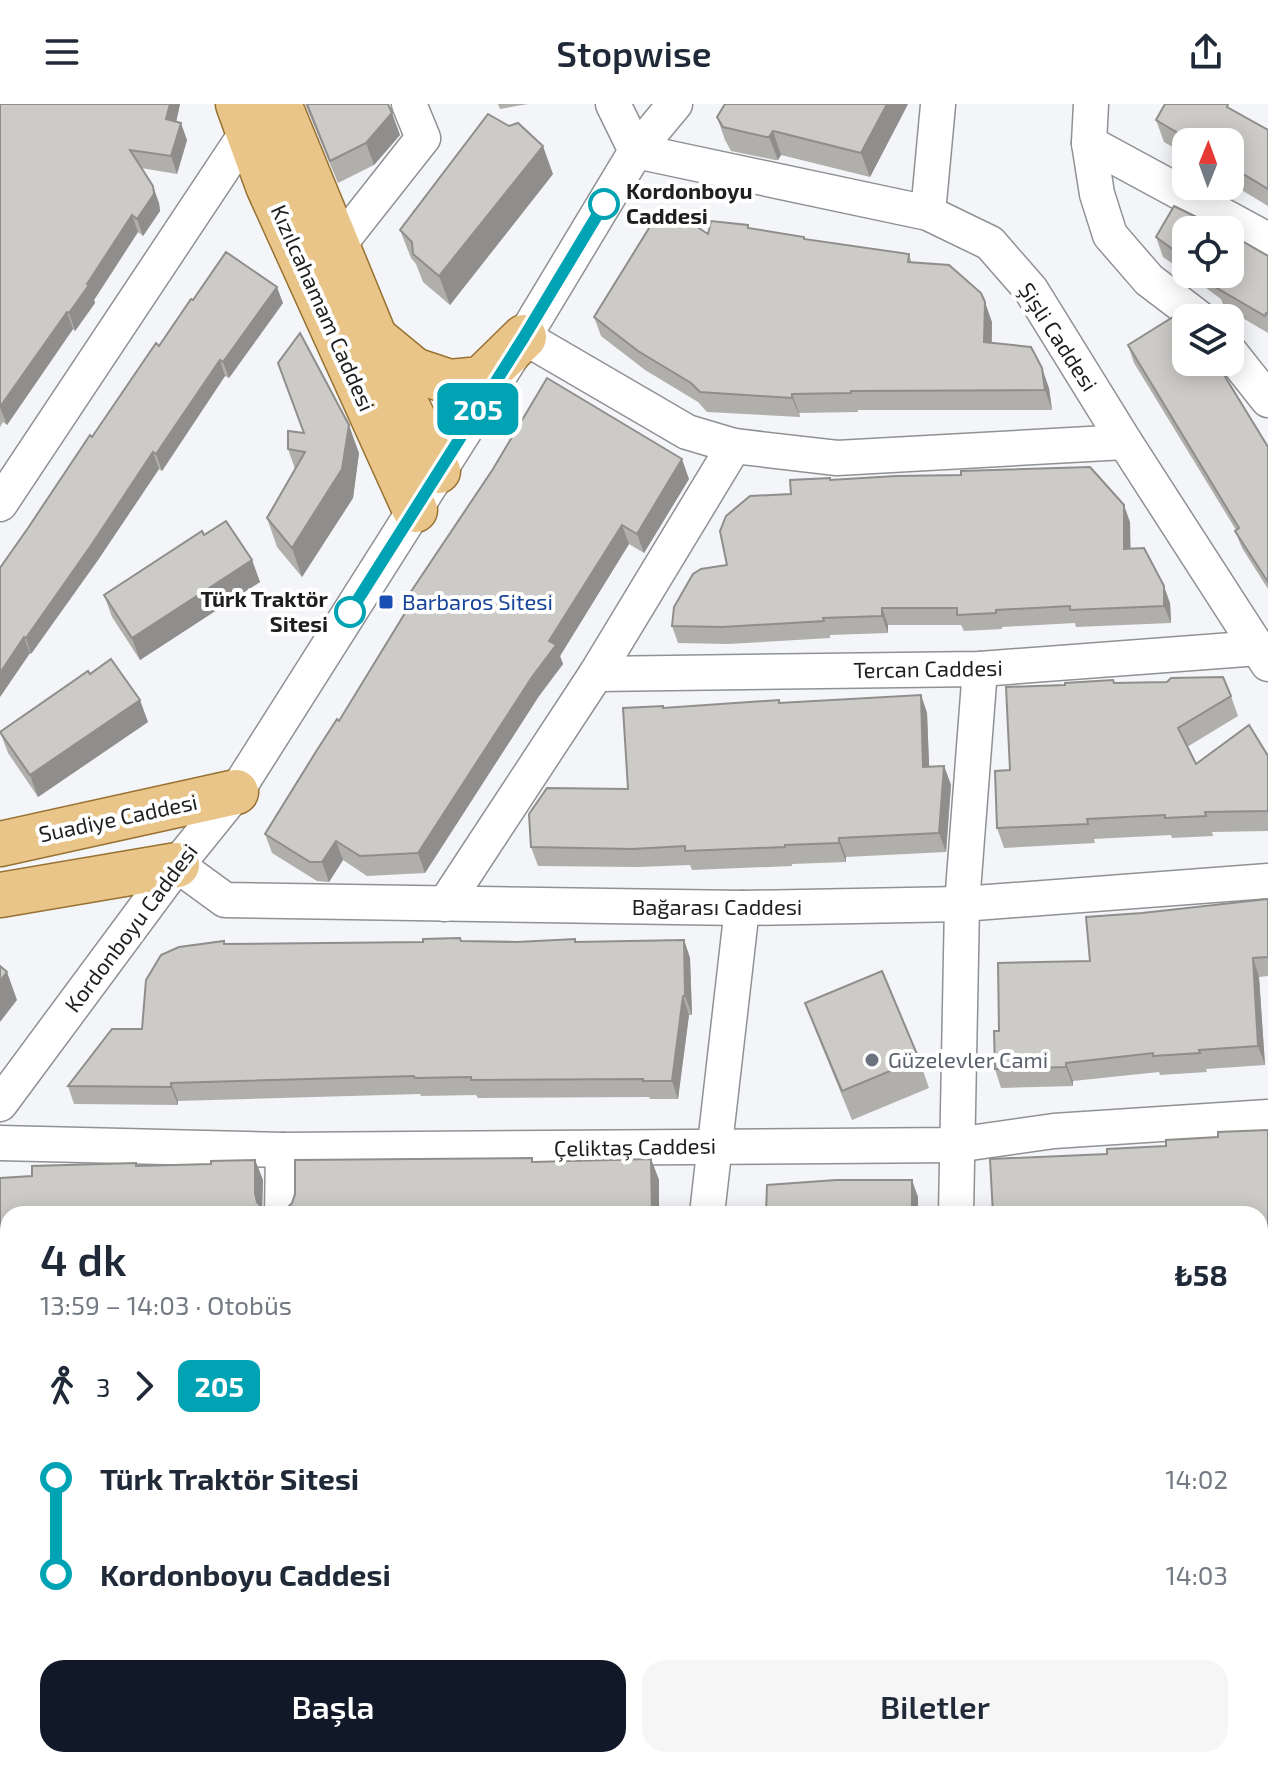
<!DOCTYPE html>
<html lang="tr">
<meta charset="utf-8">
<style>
:root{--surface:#fff;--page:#f6f6f7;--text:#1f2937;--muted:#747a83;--accent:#111827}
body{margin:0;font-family:"Exo 2",sans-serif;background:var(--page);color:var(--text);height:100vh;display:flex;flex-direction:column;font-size:30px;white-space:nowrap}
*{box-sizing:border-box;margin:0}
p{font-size:26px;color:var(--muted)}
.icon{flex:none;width:44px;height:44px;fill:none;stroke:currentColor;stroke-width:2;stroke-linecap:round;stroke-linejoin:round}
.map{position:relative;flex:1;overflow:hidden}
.drawer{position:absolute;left:0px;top:1102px;width:1268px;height:562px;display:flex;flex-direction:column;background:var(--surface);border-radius:24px 24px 0 0;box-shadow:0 4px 20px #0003}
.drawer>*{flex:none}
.badge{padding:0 16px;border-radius:12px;font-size:28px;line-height:52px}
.needle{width:52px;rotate:1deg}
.fabs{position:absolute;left:1172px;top:24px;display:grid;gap:16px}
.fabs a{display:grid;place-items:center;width:72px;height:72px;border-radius:16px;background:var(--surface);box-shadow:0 4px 20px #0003;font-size:40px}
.map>.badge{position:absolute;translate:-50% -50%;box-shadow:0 0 0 4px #fff}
.legs{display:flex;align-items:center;gap:12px;height:88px;padding:0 40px;font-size:26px}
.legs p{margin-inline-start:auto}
.head{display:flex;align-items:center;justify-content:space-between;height:136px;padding:0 40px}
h1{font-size:44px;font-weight:600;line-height:60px}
.button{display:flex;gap:16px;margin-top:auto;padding:16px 40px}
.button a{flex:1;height:92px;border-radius:24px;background:var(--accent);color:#fff;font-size:32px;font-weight:600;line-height:92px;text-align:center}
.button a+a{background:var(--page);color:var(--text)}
ul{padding:0 40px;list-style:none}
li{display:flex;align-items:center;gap:28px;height:96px;font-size:30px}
li i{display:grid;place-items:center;width:12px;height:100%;margin:0 10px;background:currentColor}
li i::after{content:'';width:20px;height:20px;margin:-10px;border:6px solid;border-radius:50%;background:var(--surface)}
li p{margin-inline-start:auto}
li:first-child i{background:linear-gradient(#0000 50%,currentColor 0)}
li:last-child i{background:linear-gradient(currentColor 50%,#0000 0)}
header{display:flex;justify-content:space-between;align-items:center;height:104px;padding:0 40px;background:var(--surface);font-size:36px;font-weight:600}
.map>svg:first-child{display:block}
</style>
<header><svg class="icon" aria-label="menu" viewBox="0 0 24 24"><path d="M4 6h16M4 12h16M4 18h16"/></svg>Stopwise<svg class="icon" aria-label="share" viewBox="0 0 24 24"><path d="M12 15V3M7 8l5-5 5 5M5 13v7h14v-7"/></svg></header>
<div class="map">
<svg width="1268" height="1663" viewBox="0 0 1268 1663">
<rect width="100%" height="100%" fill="#f3f5f8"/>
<polygon fill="#e3eaf3" points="710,1656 1038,1656 1040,1663 711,1663"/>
<polygon fill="#b8d295" points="1260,1500 1268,1502 1268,1663 1040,1663 1038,1656 1260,1656"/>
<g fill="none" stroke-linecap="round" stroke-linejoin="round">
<defs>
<g id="minor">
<polyline points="613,0 636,47"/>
<polyline points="1091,0 1089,39 1268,136"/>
<polyline points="1089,39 1097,90 1110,131 1149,176 1199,214"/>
<polyline points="636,47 928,109 990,139 1031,186 1125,338 1268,560"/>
<polyline points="928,109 938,1"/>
<polyline points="326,157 423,34 409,0"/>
<polyline points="524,233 687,328 734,342 837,354 1125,338"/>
<polyline points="1230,248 1268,296"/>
<polyline points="0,400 259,10"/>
<polyline points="596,570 980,565 1259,544"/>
<polyline points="177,761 225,796 742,804 962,800 1268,777"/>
<polyline points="445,800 596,570 734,342"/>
<polyline points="0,1000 177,761 236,688 524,233 636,47 675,0"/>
<polyline points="0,1039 283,1046 956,1041 1054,1027 1268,1013"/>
<polyline points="282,1110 283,1046"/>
<polyline points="707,1110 742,804"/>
<polyline points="956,1110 962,800 980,565"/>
<polyline points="1260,1241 1268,1241"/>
<polyline points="0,1262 8,1262"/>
<polyline points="1260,1448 1268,1447"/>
<polyline points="0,1488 8,1488"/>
<polyline points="0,1616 8,1616"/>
<polyline points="232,1656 232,1663"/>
<polyline points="668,1663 672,1656"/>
</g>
<g id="major">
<polyline points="238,0 268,82 415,406"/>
<polyline points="279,0 375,234 438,367"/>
<polyline points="380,238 414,266 450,278 481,275 524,233"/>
<polyline points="0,740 236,688"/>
<polyline points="0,791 177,761"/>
</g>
</defs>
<use href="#minor" stroke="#8f9194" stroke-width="37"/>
<use href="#major" stroke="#987232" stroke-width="47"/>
<polyline stroke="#b2b4b6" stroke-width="4" stroke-dasharray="6 4" stroke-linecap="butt" points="1260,1571 1268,1569"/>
<use href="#minor" stroke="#fff" stroke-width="34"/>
<use href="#major" stroke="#e9c589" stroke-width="44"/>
</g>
<g fill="#b0afac">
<polygon points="0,0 180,0 176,18 187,36 177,70 141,64 159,99 160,107 143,132 138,128 94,196 95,199 75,227 73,225 7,321 3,318 0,323"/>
<polygon points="305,0 388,0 400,31 374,61 338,79"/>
<polygon points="498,0 528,0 500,5"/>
<polygon points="725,0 908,0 870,73 781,51 778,56 775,56 731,47 725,36 717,13"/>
<polygon points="1230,4 1268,26 1268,102 1230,79 1230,38 1186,38 1186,51 1164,38 1156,16"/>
<polygon points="553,70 450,201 423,178 416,160 411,154 400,126"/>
<polygon points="749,124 804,133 805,135 909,150 912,159 992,218 992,239 1049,284 1052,306 858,306 858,308 799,309 800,313 707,308 698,298 645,266 601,232 594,213 708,130"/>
<polygon points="1186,126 1186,169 1163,153 1156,133"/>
<polygon points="1268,152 1268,229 1224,203 1221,195 1187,170 1230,170"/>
<polygon points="193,196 283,199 229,274 225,272 162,367 159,365 98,456 31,550 30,549 0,593 92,333"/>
<polygon points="1128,241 1268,343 1268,485 1242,444 1235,427 1236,426 1134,259"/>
<polygon points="288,345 359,349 353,394 302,473 277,443 267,414 295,365"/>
<polygon points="689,375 644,449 629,440 560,552 563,560 539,592 425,769 367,772 343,756 329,778 317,777 272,749 265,730 339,617 411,500 408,492"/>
<polygon points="831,376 1130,418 1130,445 1170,499 1171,519 1076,523 1075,519 1002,523 1002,525 964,527 961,521 888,521 888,529 830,531 830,534 728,540 678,539 672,522 791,390"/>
<polygon points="204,431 252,456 260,478 140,556 112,513 104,491"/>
<polygon points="90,570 148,618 38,693 8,649 0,628"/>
<polygon points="1113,576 1115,579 1231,592 1238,612 1187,643 1196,660 1268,652 1268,727 1212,728 1213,732 1172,734 1171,731 1094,735 1095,739 1004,744 997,724 1010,666 1065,581"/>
<polygon points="921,591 927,609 929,663 944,662 951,681 946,748 846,753 846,758 792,760 792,762 692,766 690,761 638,763 538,762 531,743 628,685 664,604 780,599"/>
<polygon points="1268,795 1268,872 1259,873 1265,961 1206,965 1207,968 1160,971 1159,968 1073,977 1073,982 1001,984 995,965 999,927 1090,857 1142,809"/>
<polygon points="460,834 462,837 517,838 575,835 576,838 684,836 690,854 692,911 689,911 678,995 650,995 649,993 478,994 476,991 421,992 420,990 178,997 178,1001 74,1000 68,982 142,925 226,840 423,838"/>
<polygon points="805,899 919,955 929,984 852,1016 816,928"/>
<polygon points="1268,1026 1268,1174 1260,1174 1260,1110 1166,1042"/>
<polygon points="651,1055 659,1076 659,1110 8,1110 8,1219 0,1220 0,1074 32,1072 136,1059 137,1062 211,1060 255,1056 263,1076 262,1104 265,1107 275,1109 534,1058"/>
<polygon points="1268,1248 1268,1404 1260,1406 1260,1249"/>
<polygon points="8,1281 8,1440 0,1440 0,1282"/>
<rect x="0" y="1511" width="8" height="83"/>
<polygon points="248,1656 599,1656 567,1663 248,1663"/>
</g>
<g fill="#908e8c">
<polygon points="170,0 180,0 173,32 166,15"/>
<polygon points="887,0 908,0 870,73 861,49"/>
<polygon points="392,9 400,31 374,61 366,39"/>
<polygon points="181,19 187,36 177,70 171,52"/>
<polygon points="773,27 781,51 778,56 769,33"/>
<polygon points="543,42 553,70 450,201 439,172"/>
<polygon points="153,82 159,99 160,107 143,132 137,115"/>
<polygon points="132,111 138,128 94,196 95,199 75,227 69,209"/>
<polygon points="277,183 283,199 229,274 223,258"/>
<polygon points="985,198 992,218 991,258 984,238"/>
<polygon points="67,208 73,225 7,321 0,303"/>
<polygon points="220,256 225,272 162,367 156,350"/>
<polygon points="1042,264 1049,284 1052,306 1045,286"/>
<polygon points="792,290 799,309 800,313 792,294"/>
<polygon points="349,321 359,349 353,394 302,473 292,444"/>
<polygon points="153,348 159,365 98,456 31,550 26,534"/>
<polygon points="682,355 689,375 644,449 637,430"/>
<polygon points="1124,401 1130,418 1131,462 1124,445"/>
<polygon points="622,421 629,440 560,552 563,560 539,592 425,769 418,749"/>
<polygon points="252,456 260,478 140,556 132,534"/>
<polygon points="1164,482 1170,499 1171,519 1164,502"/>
<polygon points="882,504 888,521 888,529 882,512"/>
<polygon points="24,533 30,549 0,593 0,569"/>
<polygon points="921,591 927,609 930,682 923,663"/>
<polygon points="140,596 148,618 38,693 30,671"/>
<polygon points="944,662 951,681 946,748 939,729"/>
<polygon points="839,734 846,753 846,758 839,739"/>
<polygon points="336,737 343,756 329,778 322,758"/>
<polygon points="684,836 690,854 692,911 685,892"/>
<polygon points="1253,854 1259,873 1265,961 1258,942"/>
<polygon points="7,868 17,896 0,918 0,877"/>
<polygon points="683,892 689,911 678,995 672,977"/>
<polygon points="1066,959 1073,977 1073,982 1066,963"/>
<polygon points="171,979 178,997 178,1001 171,983"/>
<polygon points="651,1055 659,1076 659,1110 652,1110"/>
<polygon points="255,1056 263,1076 262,1110 261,1110 255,1089"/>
<polygon points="912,1076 918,1093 918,1110 912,1110"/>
<rect x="52" y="1656" width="8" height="7"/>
<rect x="191" y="1656" width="10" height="7"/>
</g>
<g fill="#cdcbc8" stroke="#908e8c" stroke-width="2">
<polygon points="0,0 170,0 166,15 181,19 171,52 130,46 153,82 154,90 137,115 132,111 87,180 89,181 69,209 67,208 0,303"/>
<polygon points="307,0 388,0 392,9 366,39 330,57"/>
<polygon points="725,0 887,0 861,49 773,27 769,33 766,33 723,23 717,13"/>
<polygon points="1165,0 1228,0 1227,3 1268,26 1268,85 1230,62 1230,38 1193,38 1156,16"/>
<polygon points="488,10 509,22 518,19 543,42 439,172 413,150 412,138 400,126"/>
<polygon points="1174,102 1223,126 1186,126 1186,155 1156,133"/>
<polygon points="659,108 685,115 708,130 711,117 748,121 748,124 804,133 804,135 909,150 908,158 949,161 981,189 985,198 984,238 1031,243 1042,264 1045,286 851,287 851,289 792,290 792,294 700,288 691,279 638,247 594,213"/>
<polygon points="1230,130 1268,152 1268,210 1266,209 1265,212 1217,184 1219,179 1207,170 1230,170"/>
<polygon points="226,148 277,183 223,258 220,256 156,350 153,348 92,440 26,534 24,533 0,569 0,464 28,424 90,331 92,333 156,239 159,242 191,195 193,196"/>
<polygon points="1178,210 1186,214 1186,258 1216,258 1268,343 1268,478 1235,427 1239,424 1128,241"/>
<polygon points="300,229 349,321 342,365 292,444 267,414 305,348 288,345 288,327 304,329 278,259"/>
<polygon points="547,274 682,355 637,430 622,421 549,537 556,541 532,573 418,749 360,752 336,737 322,758 310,758 265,730 317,646 337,615 339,617 413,496 408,492 493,365"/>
<polygon points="1090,363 1124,401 1124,445 1144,444 1164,482 1164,502 1070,506 1070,502 996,506 996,509 957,511 957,504 882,504 882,512 823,514 824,517 722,523 672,522 674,503 693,470 701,465 727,461 720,427 726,412 750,392 791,390 790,376 830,374 830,376 896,372 961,371 961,367"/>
<polygon points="226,417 252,456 132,534 104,491 202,427 204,431"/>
<polygon points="111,555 140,596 30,671 0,628 88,567 90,570"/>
<polygon points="1223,573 1231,592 1178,624 1196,660 1249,621 1268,652 1268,707 1205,708 1206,712 1165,714 1165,711 1087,715 1088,720 997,724 995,667 1010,666 1006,583 1065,581 1065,579 1113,576 1114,579 1167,578 1171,574"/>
<polygon points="921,591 923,663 944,662 939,729 839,734 839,739 785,741 785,743 685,747 685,742 632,745 531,743 529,710 547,684 628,685 623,604 663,602 663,604 779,596 779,599"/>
<polygon points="1268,795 1268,853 1253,854 1258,942 1199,946 1200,949 1153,952 1153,949 1066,959 1066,963 995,965 994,927 999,927 998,859 1090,857 1086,813 1142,809"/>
<polygon points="460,834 461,837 517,838 575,835 575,838 684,836 685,892 683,892 672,977 643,977 643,975 471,976 471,973 415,974 414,972 171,979 171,983 68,982 112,925 142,925 146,876 161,851 179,843 224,837 224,840 423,838 423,835"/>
<polygon points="0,862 7,868 0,877"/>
<polygon points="882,867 919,955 842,987 805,899"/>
<polygon points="1268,1026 1268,1159 1260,1159 1260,1110 993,1110 990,1055 1107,1050 1107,1045 1166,1042 1166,1036 1218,1033 1218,1028"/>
<polygon points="532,1054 532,1058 651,1055 652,1110 8,1110 8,1199 0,1199 0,1074 32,1072 32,1062 136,1059 136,1062 211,1060 211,1057 255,1056 255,1089 257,1098 265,1107 275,1109 285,1106 292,1099 295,1090 295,1056"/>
<polygon points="836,1076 912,1076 912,1110 766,1110 767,1081"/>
<polygon points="1268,1248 1268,1386 1260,1386 1260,1249"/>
<polygon points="8,1281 8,1423 0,1423 0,1282"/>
<rect x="0" y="1511" width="8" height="61"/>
<polygon points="0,1625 8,1625 8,1656 52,1656 52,1663 0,1663"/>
<rect x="85" y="1656" width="106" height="7"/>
<polygon points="248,1656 448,1656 412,1663 257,1663 248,1661"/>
</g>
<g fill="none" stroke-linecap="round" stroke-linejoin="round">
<defs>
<polyline id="line-1" points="350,508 524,233 604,100"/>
</defs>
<use href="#line-1" stroke="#fff" stroke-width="18"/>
<use href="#line-1" stroke="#00a3b4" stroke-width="12"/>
</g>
<g fill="#fff" stroke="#00a3b4" stroke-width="4">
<circle cx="604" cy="100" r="14"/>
<circle cx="350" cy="508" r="14"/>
</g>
<rect fill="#1a4fb4" stroke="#fff" stroke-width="3" x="378" y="490" width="16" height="16" rx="4"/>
<circle fill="#6b7280" stroke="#fff" stroke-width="3" cx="872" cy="956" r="8"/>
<g text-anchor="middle" stroke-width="8" stroke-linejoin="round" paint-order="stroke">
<g font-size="22" font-weight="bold" fill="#1e1f20" stroke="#fff" text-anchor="start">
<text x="626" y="95">Kordonboyu<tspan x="626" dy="25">Caddesi</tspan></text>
<text x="328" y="503" text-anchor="end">Türk Traktör<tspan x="328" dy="25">Sitesi</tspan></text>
</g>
<g font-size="22" fill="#1e1f20" stroke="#fff">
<text transform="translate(323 204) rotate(66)" y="8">Kızılcahamam Caddesi</text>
<text transform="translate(1058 233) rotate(57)" y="8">Şişli Caddesi</text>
<text transform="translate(928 565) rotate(-1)" y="8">Tercan Caddesi</text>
<text transform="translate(118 714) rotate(-12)" y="8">Suadiye Caddesi</text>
<text x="717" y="811">Bağarası Caddesi</text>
<text transform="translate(131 824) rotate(-53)" y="8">Kordonboyu Caddesi</text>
<text transform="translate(635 1043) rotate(-1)" y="8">Çeliktaş Caddesi</text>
</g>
<g font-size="22" fill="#164399" stroke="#fff" text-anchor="start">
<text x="402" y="506">Barbaros Sitesi</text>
</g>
<g font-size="22" fill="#5b616d" stroke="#fff" text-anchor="start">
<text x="888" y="964">Güzelevler Cami</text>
</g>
</g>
</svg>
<div class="fabs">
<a><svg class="needle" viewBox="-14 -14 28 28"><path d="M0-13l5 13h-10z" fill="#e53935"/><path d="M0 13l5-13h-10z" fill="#747a83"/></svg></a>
<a><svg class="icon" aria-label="locate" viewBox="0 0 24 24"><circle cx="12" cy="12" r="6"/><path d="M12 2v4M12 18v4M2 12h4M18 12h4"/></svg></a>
<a><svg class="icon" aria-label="layers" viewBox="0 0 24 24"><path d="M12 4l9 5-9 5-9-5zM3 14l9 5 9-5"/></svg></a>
</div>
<b class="badge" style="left:478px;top:305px;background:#00a3b4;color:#fff">205</b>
<section class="drawer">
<div class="head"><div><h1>4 dk</h1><p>13:59 – 14:03 · Otobüs</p></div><b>₺58</b></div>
<div class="legs"><svg class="icon" aria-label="walk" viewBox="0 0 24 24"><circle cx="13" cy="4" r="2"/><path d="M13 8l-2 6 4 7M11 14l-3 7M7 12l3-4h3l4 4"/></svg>3<svg class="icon" aria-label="forward" viewBox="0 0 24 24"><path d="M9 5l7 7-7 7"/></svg><b class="badge" style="background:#00a3b4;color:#fff">205</b></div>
<ul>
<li><i style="color:#00a3b4"></i><b>Türk Traktör Sitesi</b><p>14:02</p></li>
<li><i style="color:#00a3b4"></i><b>Kordonboyu Caddesi</b><p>14:03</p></li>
</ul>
<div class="button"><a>Başla</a><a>Biletler</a></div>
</section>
</div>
